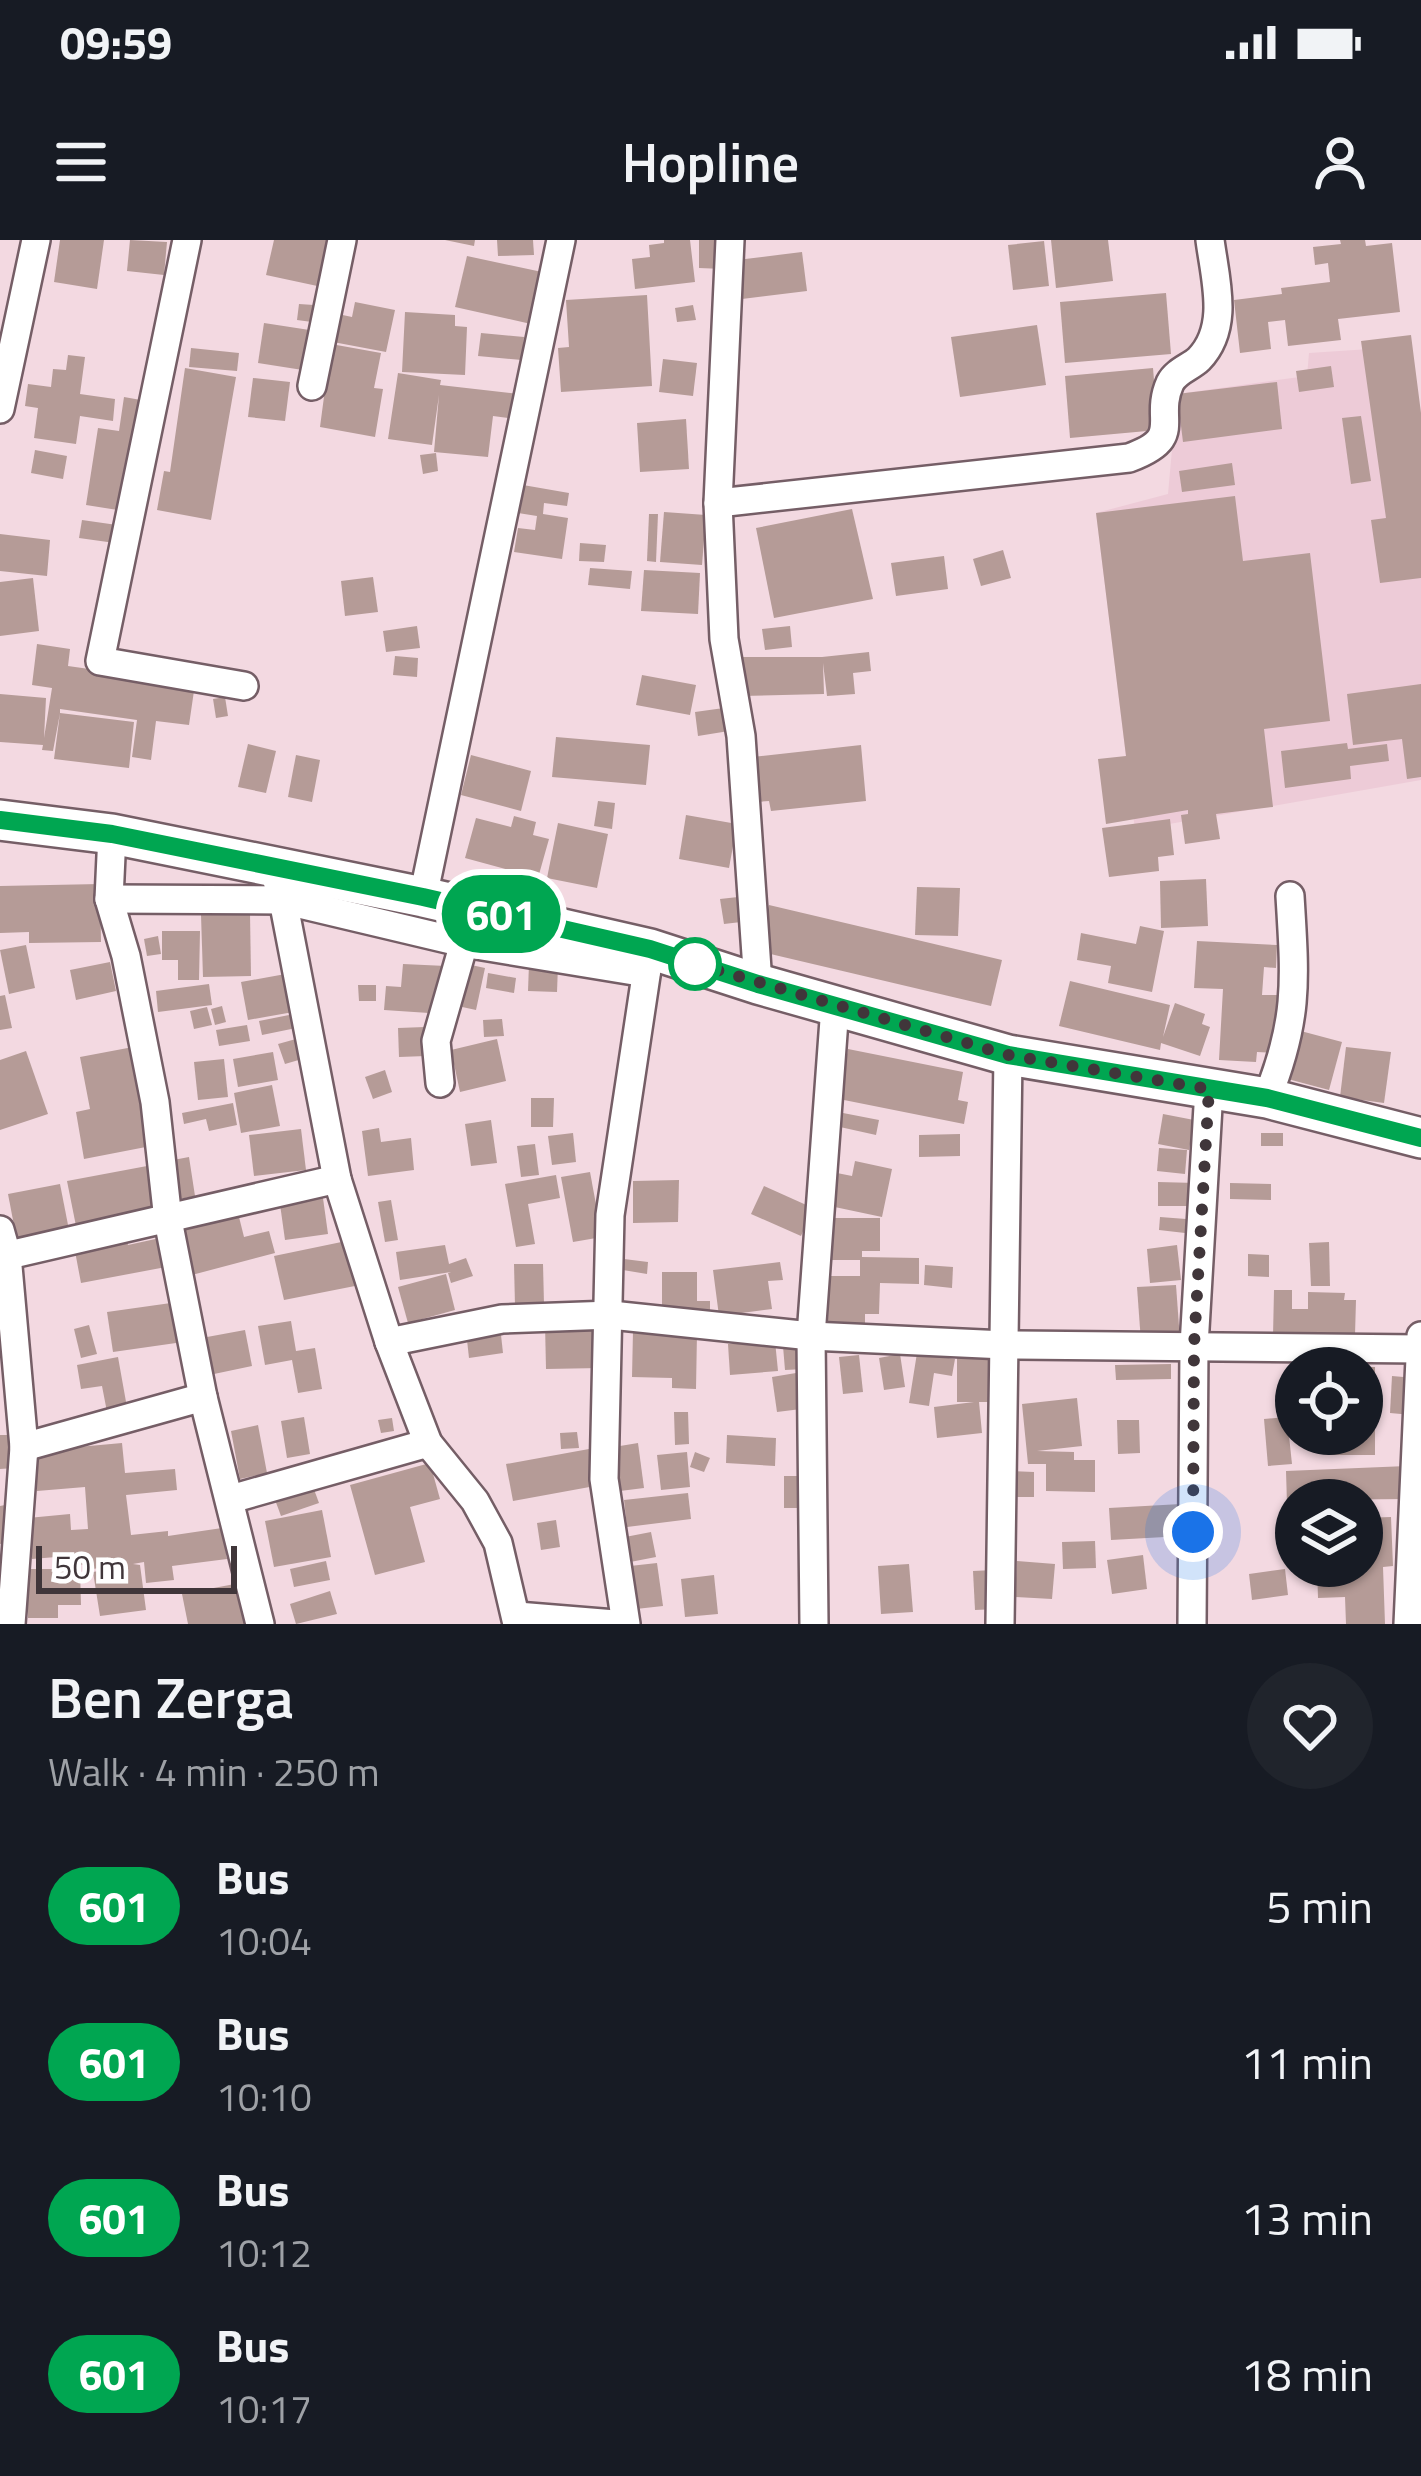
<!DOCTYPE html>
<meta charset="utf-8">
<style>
:root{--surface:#171b24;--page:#20242c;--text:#f1f3f6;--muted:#9ea1a6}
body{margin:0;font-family:"Titillium Web",sans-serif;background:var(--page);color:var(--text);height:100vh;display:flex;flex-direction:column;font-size:45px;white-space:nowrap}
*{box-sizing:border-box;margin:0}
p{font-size:39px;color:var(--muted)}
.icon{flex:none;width:66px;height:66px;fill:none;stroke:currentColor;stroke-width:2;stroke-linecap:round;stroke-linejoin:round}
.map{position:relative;height:1384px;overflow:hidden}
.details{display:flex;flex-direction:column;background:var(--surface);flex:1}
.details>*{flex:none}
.badge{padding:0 24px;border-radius:39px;font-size:42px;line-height:78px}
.controls{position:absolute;left:1275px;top:1107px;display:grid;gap:24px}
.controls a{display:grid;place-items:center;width:108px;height:108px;border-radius:50%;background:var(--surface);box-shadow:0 3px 9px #0004;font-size:60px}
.scale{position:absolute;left:36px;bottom:30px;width:201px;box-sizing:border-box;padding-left:12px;border:6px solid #40363a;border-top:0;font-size:33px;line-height:42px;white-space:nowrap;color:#40363a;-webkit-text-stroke:9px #fff;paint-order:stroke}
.you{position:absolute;width:60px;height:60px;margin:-30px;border:9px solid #fff;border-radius:50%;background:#1a73e8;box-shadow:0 0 0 18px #1a73e833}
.map>.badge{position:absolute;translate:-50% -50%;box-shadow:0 0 0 6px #fff}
.round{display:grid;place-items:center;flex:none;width:126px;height:126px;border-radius:63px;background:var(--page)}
.head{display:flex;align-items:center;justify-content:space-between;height:204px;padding:0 48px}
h1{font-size:57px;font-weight:600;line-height:90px}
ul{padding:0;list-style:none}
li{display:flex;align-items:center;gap:36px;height:156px;padding:0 48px}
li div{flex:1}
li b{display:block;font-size:45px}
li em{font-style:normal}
li .badge{min-width:132px;font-weight:700;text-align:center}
.status{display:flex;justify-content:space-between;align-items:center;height:84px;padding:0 60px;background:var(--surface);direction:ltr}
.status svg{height:33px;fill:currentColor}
header{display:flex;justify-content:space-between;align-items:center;height:156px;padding:0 48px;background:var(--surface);font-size:54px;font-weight:600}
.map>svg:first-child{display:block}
</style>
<div class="status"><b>09:59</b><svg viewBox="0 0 49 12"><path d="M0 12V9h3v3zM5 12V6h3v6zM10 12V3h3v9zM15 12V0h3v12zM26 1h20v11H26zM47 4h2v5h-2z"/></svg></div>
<header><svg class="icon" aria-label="menu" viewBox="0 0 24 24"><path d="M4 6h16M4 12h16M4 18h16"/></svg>Hopline<svg class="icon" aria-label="person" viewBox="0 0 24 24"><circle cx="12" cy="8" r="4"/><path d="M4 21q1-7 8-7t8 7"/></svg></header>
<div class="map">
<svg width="1421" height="1384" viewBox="0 0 1421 1384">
<rect width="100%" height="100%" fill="#f3d9e1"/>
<polygon fill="#edcbd7" points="1400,107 1421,253 1421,540 1135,590 1096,273 1168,254 1177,154 1307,136 1309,113"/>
<g fill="#b59b97">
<polygon points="60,0 104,0 97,49 54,42"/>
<polygon points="130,0 167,2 164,35 127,31"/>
<polygon points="274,0 333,0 322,47 266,35"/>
<polygon points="445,0 475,0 474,6"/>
<polygon points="497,0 533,0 534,15 498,16"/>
<polygon points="664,0 690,0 695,42 635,49 632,19 650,17 649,5 664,3"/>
<polygon points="699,0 723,0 723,29 699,28"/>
<polygon points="1051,0 1108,0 1113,41 1056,48"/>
<polygon points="1340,0 1365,0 1366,6 1392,3 1400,72 1338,79 1341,100 1288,106 1285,80 1268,82 1271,109 1240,113 1234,60 1282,54 1281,48 1330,42 1328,23 1315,25 1313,7 1341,4"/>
<polygon points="1044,1 1049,46 1013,50 1008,5"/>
<polygon points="802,12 807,51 742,59 737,20"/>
<polygon points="467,16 542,32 531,84 455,67"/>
<polygon points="1166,53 1171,114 1065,123 1060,62"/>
<polygon points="647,55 652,146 561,152 558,108 569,107 566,60"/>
<polygon points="355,62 395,70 386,112 333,102 338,74 352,77"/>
<polygon points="299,64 314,65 312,82 297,80"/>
<polygon points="693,65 696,80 677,82 675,68"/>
<polygon points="405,72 455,75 455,86 467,87 465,135 402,132"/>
<polygon points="264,83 316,91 309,131 258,123"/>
<polygon points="1037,85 1046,145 960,157 951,97"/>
<polygon points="481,93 524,97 522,120 478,116"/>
<polygon points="1411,95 1421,173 1421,338 1380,343 1371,280 1386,278 1361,101"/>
<polygon points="331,104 381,113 374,148 383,149 375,197 320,187"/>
<polygon points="191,108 239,113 237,131 189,127"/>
<polygon points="68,115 85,117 80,154 115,159 113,181 80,176 76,204 34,198 38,168 25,166 28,144 51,147 53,129 66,130"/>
<polygon points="663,119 697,123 693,156 659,152"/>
<polygon points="1331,126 1334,147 1299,152 1296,131"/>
<polygon points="185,128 236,137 211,280 157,270 164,231 170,232"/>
<polygon points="1153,128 1158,190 1070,198 1065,136"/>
<polygon points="398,133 441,140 440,145 519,154 517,179 493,176 488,217 434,212 439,155 432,205 388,199"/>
<polygon points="253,138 290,142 285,181 248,177"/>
<polygon points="1277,142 1282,189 1183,202 1177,154"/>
<polygon points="124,157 152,162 124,271 86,265 98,188 119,191"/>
<polygon points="1361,176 1371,241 1351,244 1342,178"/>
<polygon points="686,179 689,229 640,232 637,183"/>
<polygon points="35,210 67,216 63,239 31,233"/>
<polygon points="436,213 438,231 423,234 420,215"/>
<polygon points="1232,223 1235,245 1182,252 1179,231"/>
<polygon points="523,245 569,253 567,266 544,263 543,274 568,278 562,319 514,312 518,288 535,290 537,276 518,273"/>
<polygon points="1235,256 1243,321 1310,313 1330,481 1264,489 1273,567 1216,574 1220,599 1185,604 1181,575 1188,574 1188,570 1106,584 1098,519 1126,516 1096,273"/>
<polygon points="852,269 873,359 774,378 756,288"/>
<polygon points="664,272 706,275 702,325 660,322"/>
<polygon points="649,274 658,274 656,322 647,321"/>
<polygon points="82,280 124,286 122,304 79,298"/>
<polygon points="0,294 50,300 47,336 0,331"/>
<polygon points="580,303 606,305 604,322 579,321"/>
<polygon points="1003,310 1011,338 981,346 973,319"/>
<polygon points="944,316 948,349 896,356 891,323"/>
<polygon points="590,328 632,331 630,349 588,345"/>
<polygon points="644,330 700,333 698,374 641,371"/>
<polygon points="373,337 378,372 345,376 341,341"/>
<polygon points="33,338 39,391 0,396 0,342"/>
<polygon points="417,386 420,408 386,412 383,391"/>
<polygon points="790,386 792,407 765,410 762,389"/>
<polygon points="37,404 70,409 68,426 195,444 189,485 156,481 151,520 132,517 137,480 60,469 60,473 134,482 129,528 54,519 60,473 53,511 42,510 43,505 0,502 0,454 46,458 44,498 52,448 32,445"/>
<polygon points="869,412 871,431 853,433 855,454 827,456 823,423 824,454 742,456 740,417 822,417"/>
<polygon points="395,416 418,418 417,437 393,435"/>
<polygon points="642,435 696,445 690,475 636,465"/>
<polygon points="1421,444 1421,537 1407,539 1402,499 1353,505 1347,454"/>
<polygon points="225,457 228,476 216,478 213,459"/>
<polygon points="731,467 735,490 698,496 695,472"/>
<polygon points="556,497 650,505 646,545 552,537"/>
<polygon points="1347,503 1348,509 1387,504 1389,521 1350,526 1351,539 1285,548 1281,511"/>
<polygon points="248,504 276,511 266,553 238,547"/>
<polygon points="861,505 866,561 771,571 769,561 756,562 752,517"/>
<polygon points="296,515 320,520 312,562 288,557"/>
<polygon points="471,515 531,531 521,571 461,555"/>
<polygon points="598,561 615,563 612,589 594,586"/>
<polygon points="686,575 737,584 729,628 679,619"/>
<polygon points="514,576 536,582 533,595 549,599 538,638 465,618 476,578 511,587"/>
<polygon points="1170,579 1174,615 1158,617 1159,631 1109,637 1102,588"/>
<polygon points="558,583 608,594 597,648 547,638"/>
<polygon points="1206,639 1208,686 1161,688 1160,641"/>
<polygon points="100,644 101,702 29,703 29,692 0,693 0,646"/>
<polygon points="917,647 960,648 958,696 915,695"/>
<polygon points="738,657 741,682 724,684 720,659"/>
<polygon points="769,665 1002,720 991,766 758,711"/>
<polygon points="250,674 251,736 203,737 201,675"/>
<polygon points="1140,686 1164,691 1152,752 1108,743 1111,726 1077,720 1081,693 1136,704"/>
<polygon points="162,691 200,691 199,740 178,740 178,720 162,720"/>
<polygon points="158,696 161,714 147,716 144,699"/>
<polygon points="1197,701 1277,705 1276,728 1264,727 1262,755 1280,755 1277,813 1257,812 1256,822 1219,820 1223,749 1194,748"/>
<polygon points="26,705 35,748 9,754 0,710"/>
<polygon points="110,722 116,751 76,760 70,730"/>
<polygon points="462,723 485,728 476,770 453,765"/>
<polygon points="403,724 446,726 444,774 384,770 386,746 401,747"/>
<polygon points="529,724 558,725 557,752 528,751"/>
<polygon points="291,733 299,771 248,780 241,742"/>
<polygon points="488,733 516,738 514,753 486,748"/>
<polygon points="1070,741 1170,765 1163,797 1175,763 1205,774 1202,784 1210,787 1200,816 1161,803 1160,810 1059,786"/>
<polygon points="209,744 212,765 158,772 156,751"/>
<polygon points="358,745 376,745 376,761 359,761"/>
<polygon points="5,755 12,788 0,790 0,756"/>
<polygon points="222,766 226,782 215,785 211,769"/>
<polygon points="207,767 212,785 194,789 190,771"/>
<polygon points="299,773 301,787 262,795 259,781"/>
<polygon points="502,779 504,796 484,797 483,780"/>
<polygon points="247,785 250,801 219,806 216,790"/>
<polygon points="425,787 426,816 399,817 398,788"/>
<polygon points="1297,790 1342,802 1329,850 1284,838"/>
<polygon points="296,799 302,819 285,824 278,804"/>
<polygon points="497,799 506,841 460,852 451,810"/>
<polygon points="133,807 151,906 84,919 76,872 90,869 80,817"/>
<polygon points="1346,807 1391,812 1384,863 1340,857"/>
<polygon points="848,809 963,832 958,860 968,862 964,884 839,859"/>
<polygon points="26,811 48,874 0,890 0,820"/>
<polygon points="273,812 278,840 238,847 233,819"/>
<polygon points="224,819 228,857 198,860 194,822"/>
<polygon points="385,830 392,852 373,859 365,837"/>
<polygon points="272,845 280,886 241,893 234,853"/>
<polygon points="531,858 554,858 553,887 531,887"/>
<polygon points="233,863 237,885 209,891 206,879 184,884 182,873"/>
<polygon points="843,873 879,880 876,895 840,887"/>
<polygon points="1163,874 1194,880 1189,910 1158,904"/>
<polygon points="491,880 497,923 471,926 465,884"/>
<polygon points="379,888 381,902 411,898 414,930 368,936 362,891"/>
<polygon points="301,889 306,930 254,936 249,895"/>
<polygon points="573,893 576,922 552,925 548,896"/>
<rect x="1261" y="893" width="22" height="13"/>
<polygon points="960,894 960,916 919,917 919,895"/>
<polygon points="535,904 539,935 521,937 517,906"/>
<polygon points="1159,908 1187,910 1185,934 1157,931"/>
<polygon points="189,917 195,956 175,960 168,921"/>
<polygon points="855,921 892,929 882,977 830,966 837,933 852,936"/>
<polygon points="147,926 157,976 77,991 67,941"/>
<polygon points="590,932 602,997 573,1002 561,937"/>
<polygon points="556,935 560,958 528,964 535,1004 516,1007 505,944"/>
<polygon points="679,940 678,982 633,983 633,941"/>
<polygon points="1158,942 1196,943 1195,966 1158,966"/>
<polygon points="1230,943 1271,944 1271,960 1230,959"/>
<polygon points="60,944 69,990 17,1001 8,954"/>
<polygon points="764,946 813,968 801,996 751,974"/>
<polygon points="322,951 328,994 285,1000 279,957"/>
<polygon points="391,960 398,1000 385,1002 378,962"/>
<polygon points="238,973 244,997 269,991 275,1013 188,1036 175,988"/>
<polygon points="1160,977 1186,979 1185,993 1159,990"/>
<polygon points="826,978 880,978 880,1011 862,1011 862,1017 919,1018 919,1044 880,1043 879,1074 865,1074 865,1083 828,1083 829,1036 860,1036 860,1020 825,1020"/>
<polygon points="126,996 128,1005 160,998 166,1027 81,1043 74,1006"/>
<polygon points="356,999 365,1044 284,1060 274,1016"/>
<polygon points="1329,1002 1330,1046 1311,1046 1309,1003"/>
<polygon points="445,1005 449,1024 466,1018 473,1036 451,1043 448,1033 451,1032 400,1040 396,1012"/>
<polygon points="1177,1005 1181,1040 1150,1043 1147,1009"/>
<polygon points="1248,1014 1269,1015 1269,1037 1248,1036"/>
<polygon points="624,1019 648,1022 647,1034 623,1030"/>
<polygon points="780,1022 783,1040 768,1041 772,1069 719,1076 713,1030"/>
<polygon points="514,1024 543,1024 544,1064 515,1065"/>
<polygon points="925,1025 953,1027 952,1048 924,1045"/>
<polygon points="662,1032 697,1032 697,1061 710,1061 710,1074 662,1074"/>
<polygon points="446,1034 455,1070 408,1083 398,1047"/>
<polygon points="1176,1045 1180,1100 1141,1102 1137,1047"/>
<polygon points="1274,1050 1292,1050 1292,1069 1308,1069 1308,1052 1345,1053 1344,1060 1356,1060 1355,1095 1273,1096"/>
<polygon points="178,1062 183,1102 113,1112 107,1072"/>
<polygon points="291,1081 296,1111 315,1108 322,1149 298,1153 292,1120 265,1125 258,1086"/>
<polygon points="598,1083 600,1128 546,1129 545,1084"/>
<polygon points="89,1085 97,1114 81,1118 74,1089"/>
<polygon points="245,1090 252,1126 214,1134 207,1097"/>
<polygon points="633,1091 697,1093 696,1149 672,1148 672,1138 632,1137"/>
<polygon points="501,1095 503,1113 469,1118 467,1100"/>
<polygon points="775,1101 778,1131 730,1135 728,1104"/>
<polygon points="804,1105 805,1129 785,1130 783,1106"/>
<polygon points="917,1113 955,1119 952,1136 934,1133 929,1166 909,1163"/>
<polygon points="957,1113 993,1113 993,1162 979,1162 982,1193 937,1198 934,1167 974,1162 957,1162"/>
<polygon points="900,1114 905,1147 884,1150 879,1118"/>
<polygon points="859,1115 863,1152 843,1154 839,1117"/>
<polygon points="118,1117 128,1173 108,1177 102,1146 81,1149 77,1125"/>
<polygon points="1171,1124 1171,1139 1116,1140 1115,1125"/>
<polygon points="1375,1127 1375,1215 1327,1215 1328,1198 1315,1198 1315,1194 1362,1194 1362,1127"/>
<polygon points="796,1133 801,1169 777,1172 772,1137"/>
<polygon points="1392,1136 1415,1138 1412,1175 1390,1173"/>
<polygon points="1077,1158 1082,1206 1037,1211 1074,1212 1074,1220 1095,1220 1095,1252 1046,1251 1046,1224 1028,1224 1022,1164"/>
<polygon points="674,1172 688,1172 689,1204 675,1205"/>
<polygon points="304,1177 310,1214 287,1218 281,1181"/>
<polygon points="1287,1177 1292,1224 1268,1226 1264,1179"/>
<polygon points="392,1178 394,1191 381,1193 378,1180"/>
<polygon points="1117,1180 1139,1180 1140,1213 1118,1214"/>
<polygon points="258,1185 267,1233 240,1239 231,1191"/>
<polygon points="577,1192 579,1208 561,1209 560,1193"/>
<polygon points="0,1195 13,1195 15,1228 0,1229"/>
<polygon points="727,1195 776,1198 775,1226 726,1223"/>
<polygon points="122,1203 125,1233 175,1229 177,1250 126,1255 131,1295 168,1291 168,1296 222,1288 227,1319 172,1326 174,1340 146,1343 144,1322 133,1324 140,1325 146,1370 100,1376 93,1332 120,1327 89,1329 88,1324 69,1326 68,1316 32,1319 28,1278 70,1274 71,1290 88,1289 85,1247 37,1251 34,1211"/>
<polygon points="638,1203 644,1248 620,1251 614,1207"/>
<polygon points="589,1209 595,1246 513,1261 506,1224"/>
<polygon points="687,1212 690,1247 661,1250 657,1215"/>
<polygon points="695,1212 710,1218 704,1232 690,1227"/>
<polygon points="430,1223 440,1259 410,1267 425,1322 375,1335 350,1245"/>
<polygon points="1407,1226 1408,1259 1296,1260 1296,1264 1287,1264 1286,1231"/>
<polygon points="1012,1231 1034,1232 1034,1257 1011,1257"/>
<rect x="784" y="1236" width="15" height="32"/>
<polygon points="312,1244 319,1263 281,1276 274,1257"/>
<polygon points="688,1253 691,1279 627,1287 624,1260"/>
<polygon points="1181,1264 1183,1296 1111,1300 1109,1268"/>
<polygon points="5,1265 6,1303 0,1304 0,1266"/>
<polygon points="322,1270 331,1317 274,1327 265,1281"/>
<polygon points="1391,1277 1393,1326 1383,1327 1385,1384 1346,1384 1345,1357 1318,1358 1317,1327 1362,1326 1362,1278"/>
<polygon points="556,1280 560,1307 541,1310 537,1283"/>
<polygon points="651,1292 656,1317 625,1323 620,1298"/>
<polygon points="1095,1301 1096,1328 1063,1329 1062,1302"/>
<polygon points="1143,1315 1147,1349 1112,1354 1107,1320"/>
<polygon points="326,1321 330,1340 294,1347 290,1329"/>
<polygon points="1017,1321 1055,1324 1052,1359 1015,1357"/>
<polygon points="657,1323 663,1366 636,1369 630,1326"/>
<polygon points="909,1324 913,1372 881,1374 878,1326"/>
<polygon points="27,1329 80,1329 81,1365 58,1365 58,1378 28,1378"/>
<polygon points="1285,1329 1288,1355 1252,1360 1249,1334"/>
<polygon points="994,1330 997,1369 975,1370 973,1331"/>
<polygon points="714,1335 718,1374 685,1377 681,1339"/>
<polygon points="240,1343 248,1384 188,1384 182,1354"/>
<polygon points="330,1351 337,1374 296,1384 290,1364"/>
</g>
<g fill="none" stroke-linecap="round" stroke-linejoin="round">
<defs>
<g id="minor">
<polyline points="187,0 100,421 244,446"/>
<polyline points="730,0 718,263 724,399 741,496 758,744"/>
<polyline points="312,146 342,0"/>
<polyline points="0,169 36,0"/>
<path d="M718,263l411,-45c57,-21 24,-37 41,-75 6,-12 21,-16 29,-24 31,-32 16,-80 11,-119"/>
<polyline points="112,594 109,659 126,716 155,862 168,980 203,1157 260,1384"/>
<polyline points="273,628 283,660 337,939 389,1102 428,1203 475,1261 498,1303 517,1384"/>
<polyline points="423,657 561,0"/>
<polyline points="109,659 283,660 464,703 646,733"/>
<polyline points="440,843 436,801 464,703"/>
<path d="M1267,858c32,-79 28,-119 23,-202"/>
<polyline points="0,990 7,1015 24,1207 11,1384"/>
<polyline points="0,1017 337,939"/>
<polyline points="389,1102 502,1079 611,1075 811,1096 1005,1105 1420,1109"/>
<polyline points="24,1207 203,1157"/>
<polyline points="231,1259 428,1203"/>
<polyline points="517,1376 615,1384"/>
<polyline points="626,1384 604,1239 610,975 650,709"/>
<polyline points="814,1384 811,1096 835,766"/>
<polyline points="1000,1384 1008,815"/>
<polyline points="1192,1384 1194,1106 1209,849"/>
<polyline points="1408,1384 1421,1096"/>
</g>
<polyline id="secondary" points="0,580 112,594 423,657 650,709 758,744 1008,815 1267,858 1421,898"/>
</defs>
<use href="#minor" stroke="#755e66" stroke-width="32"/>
<use href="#secondary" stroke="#755e66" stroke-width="44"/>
<use href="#minor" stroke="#fff" stroke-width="27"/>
<use href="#secondary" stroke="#fff" stroke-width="39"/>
</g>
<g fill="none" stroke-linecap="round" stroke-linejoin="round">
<defs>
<polyline id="line" points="0,580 112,594 423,657 650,709 758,744 1008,815 1267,858 1421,898"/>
</defs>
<use href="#line" stroke="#fff" stroke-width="27"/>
<use href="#line" stroke="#00a651" stroke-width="18"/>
<polyline stroke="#40363a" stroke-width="12" stroke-dasharray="0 21.6" points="695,724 686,721 1008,815 1209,849 1194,1106 1193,1292"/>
</g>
<circle fill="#fff" stroke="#00a651" stroke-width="6" cx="695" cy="724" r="24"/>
</svg>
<div class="controls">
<a><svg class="icon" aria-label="locate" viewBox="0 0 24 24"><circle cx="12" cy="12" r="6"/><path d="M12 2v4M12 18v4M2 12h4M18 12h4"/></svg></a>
<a><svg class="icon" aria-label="layers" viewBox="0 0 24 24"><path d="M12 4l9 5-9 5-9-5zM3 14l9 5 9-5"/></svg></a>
</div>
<div class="scale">50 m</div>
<div class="you" style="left:1193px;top:1292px"></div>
<b class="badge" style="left:501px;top:674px;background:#00a651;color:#fff">601</b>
</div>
<section class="details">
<div class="head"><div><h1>Ben Zerga</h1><p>Walk · 4 min · 250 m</p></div><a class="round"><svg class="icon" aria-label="heart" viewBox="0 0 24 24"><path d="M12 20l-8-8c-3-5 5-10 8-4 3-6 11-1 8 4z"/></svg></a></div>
<ul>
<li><span class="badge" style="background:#00a651;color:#fff">601</span><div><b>Bus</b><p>10:04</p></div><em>5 min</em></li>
<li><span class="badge" style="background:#00a651;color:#fff">601</span><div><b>Bus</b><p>10:10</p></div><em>11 min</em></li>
<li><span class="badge" style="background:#00a651;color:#fff">601</span><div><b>Bus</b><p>10:12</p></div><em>13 min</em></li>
<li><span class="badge" style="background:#00a651;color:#fff">601</span><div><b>Bus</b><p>10:17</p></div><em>18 min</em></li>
</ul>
</section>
